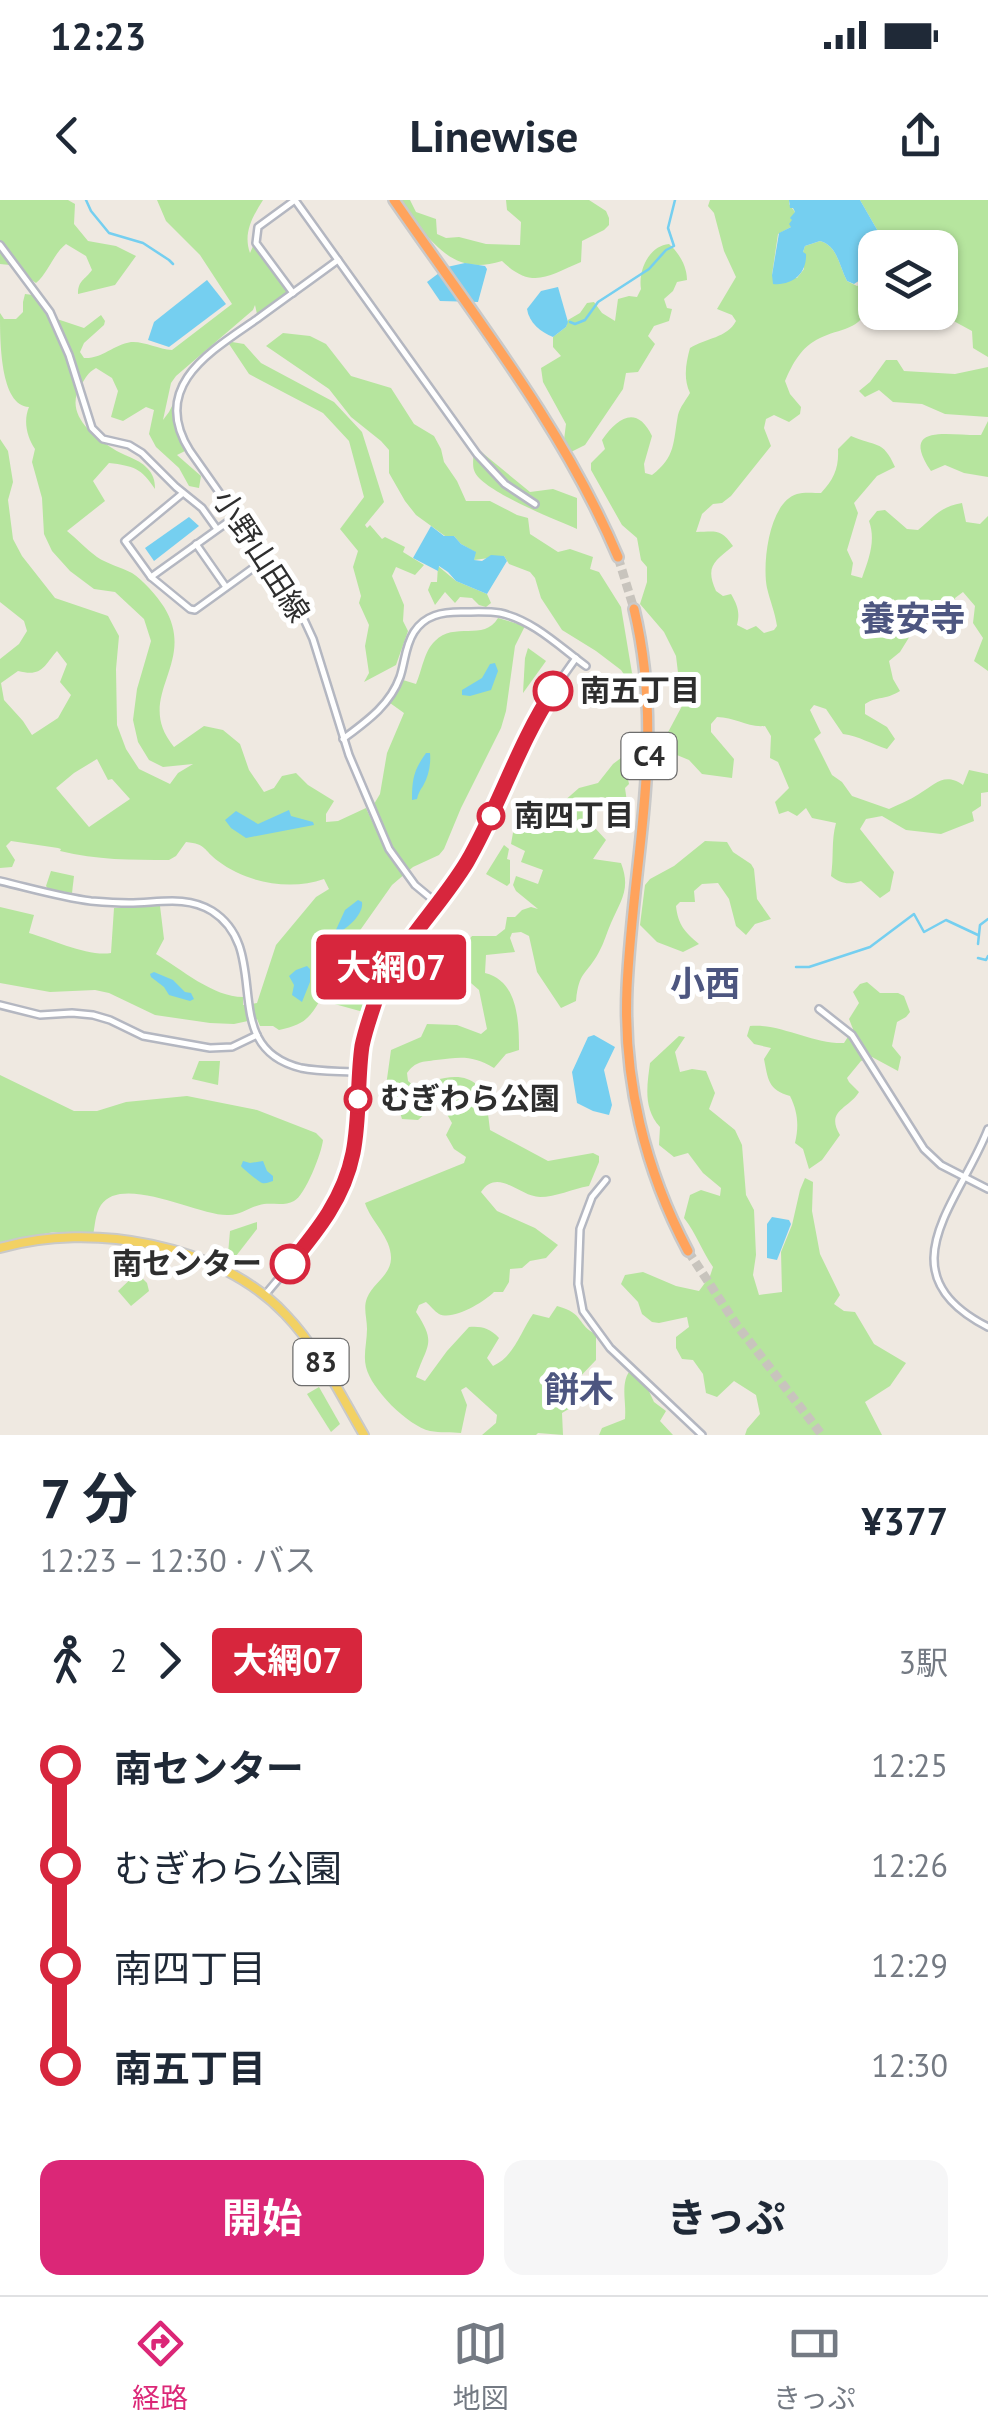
<!DOCTYPE html>
<html lang="ja">
<meta charset="utf-8">
<style>
:root{--surface:#fff;--page:#f6f6f7;--text:#1f2937;--muted:#747a83;--line:#e0e1e3;--accent:#db2777}
body{margin:0;font-family:"PT Sans","Noto Sans JP",sans-serif;background:var(--page);color:var(--text);height:100vh;display:flex;flex-direction:column;font-size:38px;white-space:nowrap}
*{box-sizing:border-box;margin:0}
p{font-size:32px;color:var(--muted)}
.icon{flex:none;width:55px;height:55px;fill:none;stroke:currentColor;stroke-width:2;stroke-linecap:round;stroke-linejoin:round}
.map{position:relative;height:1235px;overflow:hidden}
.drawer{display:flex;flex-direction:column;background:var(--surface);flex:1}
.drawer>*{flex:none}
.badge{padding:0 20px;border-radius:8px;font-size:35px;line-height:65px}
.fabs{position:absolute;left:858px;top:30px;display:grid;gap:20px}
.fabs a{display:grid;place-items:center;width:100px;height:100px;border-radius:20px;background:var(--surface);box-shadow:0 2px 8px #0004;font-size:50px}
.map>.badge{position:absolute;translate:-50% -50%;box-shadow:0 0 0 5px #fff}
.legs{display:flex;align-items:center;gap:15px;height:110px;padding:0 40px;font-size:32px}
.legs p{margin-inline-start:auto}
.headline{display:flex;align-items:center;justify-content:space-between;height:170px;padding:0 40px}
h1{font-size:55px;font-weight:700;line-height:75px}
.primary-button{display:flex;gap:20px;margin-top:auto;padding:20px 40px}
.primary-button a{flex:1;height:115px;border-radius:20px;background:var(--accent);color:#fff;font-size:40px;font-weight:700;line-height:115px;text-align:center}
.primary-button a+a{background:var(--page);color:var(--text)}
ul{padding:0 40px;list-style:none}
li{display:flex;align-items:center;gap:35px;height:100px;font-size:38px}
li i{display:grid;place-items:center;width:15px;height:100%;margin:0 12px;background:currentColor}
li i::after{content:'';width:25px;height:25px;margin:-12px;border:8px solid;border-radius:50%;background:var(--surface)}
li p{margin-inline-start:auto}
li:first-child i{background:linear-gradient(#0000 50%,currentColor 0)}
li:last-child i{background:linear-gradient(currentColor 50%,#0000 0)}
.status{display:flex;justify-content:space-between;align-items:center;height:70px;padding:0 50px;background:var(--surface);direction:ltr}
.status svg{height:28px;fill:currentColor}
header{display:flex;justify-content:space-between;align-items:center;height:130px;padding:0 40px;background:var(--surface);font-size:45px;font-weight:700}
.menu{display:flex;justify-content:space-around;align-items:center;height:140px;border-top:2px solid var(--line);background:var(--surface);font-size:28px;color:var(--muted)}
.menu a{display:grid;justify-items:center;gap:5px}
.menu .on{color:var(--accent)}
.map>svg:first-child{display:block}
</style>
<div class="status"><b>12:23</b><svg viewBox="0 0 49 12"><path d="M0 12V9h3v3zM5 12V6h3v6zM10 12V3h3v9zM15 12V0h3v12zM26 1h20v11H26zM47 4h2v5h-2z"/></svg></div>
<header><svg class="icon" aria-label="back" viewBox="0 0 24 24"><path d="M15 5l-7 7 7 7"/></svg>Linewise<svg class="icon" aria-label="share" viewBox="0 0 24 24"><path d="M12 15V3M7 8l5-5 5 5M5 13v7h14v-7"/></svg></header>
<div class="map">
<svg width="988" height="1235" viewBox="0 0 988 1235">
<rect width="100%" height="100%" fill="#efe9e1"/>
<g fill="#b6e59e" fill-rule="evenodd">
<path d="M0,0h68l7,4 -1,20 14,17 28,5 20,10 -21,29 -37,9c0,-14 7,-14 14,-24l-6,-14 -20,-12c-13,10 -17,28 -30,39l-26,-18 -10,-1z"/>
<path d="M157,0h106c-11,17 -20,34 -13,53l4,-9 35,47 -32,23 -2,-9 -2,5 -77,66 -5,7 -8,37 6,-8 6,-12 2,33 8,18 -8,4 24,21 -2,12 -10,-2 -10,-18 -23,-21 -7,-13 5,-24 -8,-3 -23,14 -12,-4 7,-26 -6,-13 -16,-10c-9,5 -10,10 -15,17 -17,27 9,49 31,63 11,8 26,10 35,20 6,6 8,12 8,21 -14,-21 -21,-23 -46,-26l-16,18 12,20 -38,30c10,8 19,18 30,26 10,7 24,10 35,16 11,7 25,23 32,34 35,57 -32,89 10,140l30,-21 19,4 17,14 9,26 15,22 10,-4 8,-12 14,-3 12,12 26,16 -8,13v8l12,-1 28,-13 21,46 7,-4 -20,-46 6,-10 7,-41 17,-40 -14,-10 13,-23 13,4c6,-13 8,-33 19,-43 19,-20 49,1 63,-23l27,8 -10,20 -9,65 -5,17 -40,80 -17,41 -5,6 -26,12 -21,18 -43,61 38,19 -20,48 -47,-13c-11,20 -18,25 -41,30l-6,-4h-13l-3,-7 -23,5 -24,-1 -55,-8 -46,-22 -14,-3 -45,2 -50,-9v-76l34,8 -5,18c24,7 60,24 82,20l3,-45 46,-2 4,33 -8,15c25,15 57,43 87,43v8l14,-2 19,-58 40,-48 13,-8 -5,-10c-34,12 -77,4 -106,-18 -15,-11 -11,-17 -32,-19l-10,14 -7,4c-38,0 -72,0 -109,-9l1,-2 -3,-1 -47,-7 -5,5 9,14 -3,7 -12,1v-209l19,-15 8,-13 -3,-10 -24,-19v-163l8,12 5,31 -5,18 5,39 9,17 33,42 53,18 11,20 -3,33 1,56 9,24 13,20 31,15 8,-11 15,-9 -30,3 -14,-7 -11,-18 -5,-22 4,-31 14,-48 -7,-22 -29,-27 -21,-3 -24,-18 -18,-20 -8,-17 -2,-36 -10,-36 3,-13c-8,-12 -12,-28 -6,-42 -29,-1 -29,-66 -29,-94l4,6h12l7,-7v-10l2,-8 8,1 15,21 36,12 17,-13 4,6 -1,4 -20,18 -4,9 4,6c18,1 29,-13 47,-16 13,-1 27,7 41,8l60,-46 -32,-49 -34,-34zM57,451l10,13 -7,18 11,13 -13,23 -26,17 -9,-14 -19,-21 -3,-17 17,-12c24,6 25,-4 39,-20zM97,559l11,21 4,-1 18,20 -41,28 -33,-39 18,-15z"/>
<path d="M401,0h9l6,12 20,7 1,15 9,4 13,-1 27,7 34,1 1,-23 -14,-12 -1,-10h83l17,11 3,7v7l-5,5 -22,11 -1,21c-33,14 -49,28 -79,-1 -40,12 -58,-5 -83,-34 -8,-9 -16,-16 -18,-27z"/>
<path d="M710,0h79v4l6,8 -4,15 -13,7 -6,41 25,3 7,-9 -1,-17 2,-6 15,-5c18,5 19,25 27,40l10,5 15,-7 2,2v4l-9,4 -2,5c10,36 -22,33 -43,44 -19,9 -27,25 -35,43l5,13 11,13 -1,7 -11,8 -15,-7 -8,4 -2,9 7,18 -40,50 -9,7 -9,1 -11,10 -6,18c20,0 24,-4 37,14 -19,16 -28,20 -17,45l7,5 8,-2c7,12 9,19 6,31l10,5 9,-4 8,7 10,-3 3,-4c-2,-14 -7,-25 -10,-38 -5,-24 2,-86 30,-94 6,-2 17,-1 24,-1 13,-14 18,-25 17,-44l13,-13c24,11 32,3 44,31l-18,9 -23,27 4,10 -11,37 6,13 -2,12 11,3c7,-20 14,-37 7,-57l8,-10 8,-1 22,19 11,1c16,-13 23,-24 44,-27l4,19 14,2 8,-8v155l-14,-10 9,-23 -10,-15 2,-17 -12,-14 -8,6 1,11 -4,1 -7,-8 -19,8 -26,42 -11,9 4,18 7,12c-14,9 -23,5 -35,13v10l22,13 8,12 -8,10c-16,-5 -28,-13 -44,-15l-17,-25 -12,-4 -4,5 11,23 -7,6 18,36 10,7 10,14 37,13c10,-5 21,-9 30,-15 17,-10 25,-22 44,-9l6,-15 19,4v18l-7,1v13l-9,6 2,9 -33,13 -35,-4 -24,-14 -16,3 -6,10 34,43 -4,19 -10,7 -19,-17c-12,4 -20,3 -30,-5 3,-18 0,-35 5,-53l-24,-5 -6,-10 -9,8 -9,-5 -9,3 -4,-12 14,-14 -11,-26 -8,-4 1,-22 -6,-10c-17,2 -30,-9 -48,-9l-6,7v8l23,27 -2,19 -30,-4 -13,-14 -17,-7 -6,-17 16,-30 -6,-50 -12,-24 -24,-28 7,-22v-15l-6,-7 -4,-22 -15,-13 -31,-55v-7l14,-14 -3,-9c16,-23 35,-35 50,-4l-8,28 1,9 7,2c24,-18 21,-33 26,-60 2,-8 8,-15 12,-22 -7,-15 -4,-30 0,-45 16,-10 37,-10 46,-27l-4,-6 -15,-6 19,-32 -12,-26 -10,-38 -6,-7z"/>
<polygon points="860,0 988,0 988,157 973,148 972,131 948,118 938,124 928,119 926,113 940,112 940,48 887,47"/>
<path d="M669,44c10,9 18,22 18,36l-10,2 -4,9 -9,8 3,9 5,1 -3,12 -15,5 -6,10 7,8 -17,28 -12,1 -3,16 -38,56 -14,7 -7,-12 2,-16 -23,-42 -2,-14 20,-12 -8,-9v-10l13,-10 2,-7 12,-7 7,-10 7,-1 8,11 13,8 3,-22 11,-3 8,1 4,-8c-3,-19 8,-43 28,-45z"/>
<polygon points="283,133 310,136 326,144 351,176 391,188 414,224 434,236 441,249 444,262 457,281 466,301 490,301 517,315 528,318 530,334 558,352 570,349 593,357 590,369 599,372 621,407 632,473 643,484 634,489 621,470 596,451 562,430 541,398 535,378 530,372 509,364 504,356 474,360 475,352 461,344 454,336 445,336 416,315 405,301 389,273 389,250 381,241 351,217 329,189 266,146"/>
<polygon points="232,142 244,144 261,163 334,202 362,232 384,302 365,325 367,328 370,325 382,339 385,337 405,347 403,352 424,365 415,375 396,367 392,376 404,405 403,421 408,431 396,465 364,482 369,473 365,446 369,425 359,403 361,396 353,367 358,351 340,329 364,297 349,241 323,213 249,174 229,144"/>
<polygon points="886,160 897,160 904,171 955,174 988,167 988,217 945,214 922,204 893,202 879,190 865,197 859,191 870,182"/>
<path d="M988,221v56l-24,-4 -19,-8 -14,6c-33,-49 20,-35 50,-36z"/>
<path d="M474,246l56,46 23,-3 24,9v31c-20,-9 -98,-39 -103,-59 -2,-6 0,-17 0,-24z"/>
<polygon points="438,366 456,381 487,394 491,403 486,407 479,405 472,398 460,397 455,403 445,392 435,405 428,390 431,382 437,382"/>
<polygon points="528,448 546,461 523,493 525,458"/>
<path d="M638,545l4,16 -15,13 2,10 -4,4 2,14 -26,-5 -19,9 2,10 22,24 -13,19 28,4c10,26 0,37 -10,60 -4,9 -7,20 -12,29 -13,24 -20,18 -23,49l-15,7 -24,-36 -8,-36 -8,-4 -9,1 -2,5 5,14 -29,3 -1,18c33,8 34,48 34,77l-13,4 -12,14c-22,-13 -33,-11 -58,-8 -14,2 -20,1 -29,13l1,8 6,5c13,-3 28,-9 41,-9 20,0 33,14 29,32l4,5 2,16 58,31 45,-8 6,3v6l-10,24c-17,3 -33,11 -49,11 -20,0 -42,-30 -59,-5l16,19 38,17 23,17 -12,13 -16,3 -8,7 -12,1 -1,13 -6,10h-9c-10,10 -41,29 -55,22 -5,-3 -8,-8 -13,-12l-7,3 -3,7c21,32 11,32 0,65l9,4 22,-30 22,-24c12,-1 21,1 30,11l-12,20 6,8c21,-9 28,-35 40,-52l16,4 8,-12c28,7 20,20 39,28v26l-21,22 1,12 -4,13 -10,6 1,22 -25,-2 -2,2h-54l14,-12 1,-8 -31,-28 -5,3 6,15 -6,28c-9,-1 -21,0 -31,-2 -22,-5 -59,-42 -64,-64 -3,-12 1,-25 1,-38 0,-11 -4,-21 0,-31 6,-15 23,-22 24,-39 1,-21 -20,-37 -26,-56l99,-40 2,-6 -12,-8 -8,-14 6,-12 -8,-14 -9,-4 -17,15 -16,-1 -8,-25 -8,-8 5,-36 30,-13 6,-13 30,1 24,9 6,-5 -8,-39 -30,-26 -4,-6 1,-4 15,-5 11,-13h24l9,-7 2,-12h8l7,-7 9,-3 7,2 -22,-18 -3,-6 3,-9 22,8 5,-14 -22,-8 4,-11 -14,-7 3,-17 9,-2 19,3 3,-3 -9,-15 -1,-4 15,-8 4,5 9,-1 16,-14 19,-5 15,-19z"/>
<path d="M705,641l22,1 6,10 18,12 3,5 3,30 14,20 -16,5 -9,11 -10,-9 -7,-27 -11,-16 -16,1 -8,7 1,11h-15l-4,4c2,19 9,26 23,38l-16,8 -26,-10 -17,-17 5,-40 5,-6 24,-13z"/>
<polygon points="504,645 509,649 507,659 510,660 510,683 507,686 486,674"/>
<polygon points="51,671 74,676 72,693 48,689 46,686"/>
<path d="M867,782l13,11h18l6,3 6,16 -4,5 -9,5 -5,24 9,11 -3,14 -26,-14 -11,4 -14,17 2,4 10,10c-10,17 -34,18 -19,43l-18,25 -13,9 -6,-20 -8,-6c4,-17 3,-31 -5,-47 -22,-6 -22,-17 -26,-37l7,-11 -17,-4 -7,-8 3,-10c30,-3 62,18 94,17l9,-14 -4,-10 10,-16 -6,-11 7,-8z"/>
<path d="M679,836l6,1 -10,15 5,20 12,-3 14,2 9,22 -6,16 26,21 7,15 4,50 8,15 2,45 -3,20 6,20 23,-3 -1,-40 11,-27 8,-35 5,-12 8,4 -1,29 8,43 20,41 -6,9 10,7 11,1 19,32 32,19 -16,23 -25,16 17,33h-137l2,-6 13,-15 -4,-19 -22,-14 -17,16 -11,-4 -3,-19 -10,-14 -11,-1 -6,-11v-11l13,-10 -2,-10 -28,6 -7,-1 -10,-8 -4,-12 -17,-18 4,-9 18,-3 33,14 23,5 11,-15 3,-9c-11,-16 -17,-34 -29,-49l6,-23 11,-5 19,6 1,-8 -18,-15 -15,-20 -14,4 -15,-12 1,-18c-17,-19 -13,-41 -10,-64z"/>
<polygon points="199,861 220,861 218,885 192,879"/>
<path d="M0,875l74,36h23l29,-9 61,-6 70,14 59,23 7,7c-1,12 -18,56 -29,61 -9,5 -20,2 -30,3 -14,2 -23,12 -37,11 -30,0 -105,-41 -126,-10 -6,9 -6,21 -8,30l-39,-3 -54,11z"/>
<polygon points="257,1022 257,1029 236,1056 228,1054 230,1031"/>
<polygon points="137,1073 147,1083 149,1091 131,1106 118,1091"/>
<path d="M632,1168l7,2 15,32 12,9 -6,10 13,14h-74l3,-7 23,-9c2,-18 -6,-37 7,-51z"/>
<polygon points="319,1187 340,1224 331,1232 307,1194"/>
</g>
<g fill="#75cff0">
<path d="M789,0h71l27,47 -12,1v22l-21,14 -7,-3c-8,-15 -9,-35 -27,-40l-15,5 -2,6 3,2c1,20 -14,32 -33,30l-1,-9 7,-42 12,-6 -2,-3 3,-4 -2,-2 5,-6 -2,-4h-3z"/>
<polygon points="465,63 485,66 487,69 478,102 440,101 427,82 447,67"/>
<polygon points="207,80 226,104 169,147 148,140 154,122"/>
<path d="M558,87l10,35 -2,5 -13,10c-12,-5 -24,-14 -26,-28l14,-18z"/>
<polygon points="189,317 199,326 154,361 145,348"/>
<polygon points="431,326 444,336 454,336 461,344 476,352 474,360 482,361 491,355 504,356 507,361 487,394 456,381 448,372 439,366 438,371 413,358"/>
<polygon points="495,463 498,471 491,490 470,496 462,495 462,490 482,478 490,464"/>
<path d="M426,553h4c1,10 -1,23 -7,33 -3,4 -5,8 -6,13l-5,1c0,-22 2,-30 14,-47z"/>
<polygon points="289,610 291,616 313,622 314,625 246,638 231,628 225,620 236,611 258,624"/>
<path d="M358,700l4,2c2,12 -15,27 -26,32l-1,-2 10,-22z"/>
<polygon points="307,766 310,769 310,782 302,802 292,795 294,785 289,776 296,770"/>
<polygon points="154,772 173,780 185,792 191,793 194,799 190,801 169,795 164,787 151,777 150,774"/>
<polygon points="594,835 615,847 604,870 612,905 609,915 593,911 577,903 572,872 588,837"/>
<path d="M243,961l7,2 13,-2 4,10 6,5v5c-4,1 -7,3 -11,2 -2,0 -20,-15 -21,-17z"/>
<polygon points="772,1017 789,1020 791,1024 777,1060 767,1058 767,1024"/>
</g>
<g fill="none" stroke-linecap="round" stroke-linejoin="round">
<g stroke="#75cff0" stroke-width="2.5">
<polyline points="86,0 91,11 109,33 143,43 169,60 173,64"/>
<polyline points="570,122 575,124 585,120 598,102 649,69 666,50 674,46 668,28 675,0"/>
<polyline points="978,744 980,725 988,719"/>
<polyline points="978,758 986,760 988,756"/>
<polyline points="796,767 809,767 870,747 914,714 924,732 946,720 978,735"/>
</g>
<g stroke="#c8c4bd" stroke-width="9" stroke-dasharray="9 4.5" stroke-linecap="butt">
<polyline points="618,357 634,409"/>
<polyline points="688,1051 736,1124 822,1235"/>
</g>
<defs>
<g id="minor">
<polyline points="295,0 477,254 505,284 535,304"/>
<polyline points="0,45 50,112 69,155 92,228 103,239 129,245 142,253 176,287 202,308 217,329"/>
<path d="M338,60c-27,20 -54,39 -81,59 -46,32 -108,67 -67,132l105,149 18,39 36,116 40,94 26,36 23,19"/>
<polyline points="293,93 256,43 258,27 295,0"/>
<polyline points="183,293 125,341 151,377 190,409 195,410 267,358"/>
<polyline points="196,344 226,387"/>
<polyline points="151,377 236,316"/>
<path d="M343,539c24,-18 47,-34 57,-62 5,-15 5,-31 14,-45 11,-17 28,-20 47,-20 13,0 27,-1 39,1 33,7 60,34 86,53"/>
<path d="M0,681c30,7 60,16 91,20 12,1 25,2 38,2 29,0 57,-8 83,8 63,40 3,136 89,157 20,4 42,3 62,5"/>
<polyline points="0,805 40,815 72,813 93,815 110,820 143,836 210,848 232,847 257,835"/>
<polyline points="819,809 852,835 924,949 941,965 988,989"/>
<path d="M988,929c-28,73 -106,144 0,198"/>
<polyline points="606,980 592,997 580,1029 578,1084 583,1111 610,1148 702,1235"/>
<path d="M265,1095c39,-47 82,-92 90,-155 5,-40 0,-83 14,-121 8,-23 18,-47 32,-68 25,-36 54,-67 75,-105 25,-45 41,-93 66,-137 10,-18 22,-34 34,-51"/>
</g>
<path id="major" d="M0,1048c91,-26 218,-5 285,66 33,34 55,80 79,121"/>
<g id="highway">
<path d="M394,0c80,116 169,227 224,357"/>
<path d="M634,409c32,134 -1,246 -7,379 -4,92 18,182 61,263"/>
</g>
</defs>
<use href="#minor" stroke="#b4b7c1" stroke-width="10"/>
<use href="#major" stroke="#c9c9c9" stroke-width="12"/>
<use href="#highway" stroke="#c9c9c9" stroke-width="14"/>
<use href="#minor" stroke="#fff" stroke-width="5"/>
<use href="#major" stroke="#f2d163" stroke-width="8"/>
<use href="#highway" stroke="#ffa35c" stroke-width="9"/>
</g>
<g fill="none" stroke-linecap="round" stroke-linejoin="round">
<defs>
<path id="line-1" d="M290,1064c28,-34 54,-66 63,-111 7,-35 4,-72 9,-107 3,-15 8,-29 13,-44 20,-54 63,-92 92,-140 32,-55 51,-118 86,-171"/>
</defs>
<use href="#line-1" stroke="#fff" stroke-width="22"/>
<use href="#line-1" stroke="#d7263d" stroke-width="15"/>
</g>
<g fill="#fff" stroke="#d7263d" stroke-width="5">
<circle cx="553" cy="491" r="18"/>
<circle cx="491" cy="616" r="12"/>
<circle cx="358" cy="899" r="12"/>
<circle cx="290" cy="1064" r="18"/>
</g>
<g text-anchor="middle" stroke-width="10" stroke-linejoin="round" paint-order="stroke">
<g fill="#fff" stroke="#6d6d6d" stroke-width="2.5">
<rect x="621.5" y="533" width="55" height="46" rx="8"/>
<rect x="293.5" y="1139" width="55" height="46" rx="8"/>
</g>
<g font-size="28" font-weight="bold" fill="#2e2e2e">
<text x="649" y="566">C4</text>
<text x="321" y="1172">83</text>
</g>
<g font-size="30" fill="#2e2e2e" stroke="#fff">
<text transform="translate(261 356) rotate(57)" y="10">小野山田線</text>
</g>
<g font-size="30" font-weight="bold" fill="#2e2e2e" stroke="#fff" text-anchor="start">
<text x="580" y="501">南五丁目</text>
<text x="514" y="626">南四丁目</text>
<text x="380" y="909">むぎわら公園</text>
<text x="262" y="1074" text-anchor="end">南センター</text>
</g>
<g font-size="35" font-weight="bold" fill="#4d5680" stroke="#fff">
<text x="913" y="431">養安寺</text>
<text x="705" y="796">小西</text>
<text x="579" y="1202">餅木</text>
</g>
</g>
</svg>
<div class="fabs">
<a><svg class="icon" aria-label="layers" viewBox="0 0 24 24"><path d="M12 4l9 5-9 5-9-5zM3 14l9 5 9-5"/></svg></a>
</div>
<b class="badge" style="left:391px;top:767px;background:#d7263d;color:#fff">大網07</b>
</div>
<section class="drawer">
<div class="headline"><div><h1>7 分</h1><p>12:23 – 12:30 · バス</p></div><b>¥377</b></div>
<div class="legs"><svg class="icon" aria-label="walk" viewBox="0 0 24 24"><circle cx="13" cy="4" r="2"/><path d="M13 8l-2 6 4 7M11 14l-3 7M7 12l3-4h3l4 4"/></svg>2<svg class="icon" aria-label="forward" viewBox="0 0 24 24"><path d="M9 5l7 7-7 7"/></svg><b class="badge" style="background:#d7263d;color:#fff">大網07</b><p>3駅</p></div>
<ul>
<li><i style="color:#d7263d"></i><b>南センター</b><p>12:25</p></li>
<li><i style="color:#d7263d"></i><span>むぎわら公園</span><p>12:26</p></li>
<li><i style="color:#d7263d"></i><span>南四丁目</span><p>12:29</p></li>
<li><i style="color:#d7263d"></i><b>南五丁目</b><p>12:30</p></li>
</ul>
<div class="primary-button"><a>開始</a><a>きっぷ</a></div>
</section>
<nav class="menu">
<a class="on"><svg class="icon" aria-label="directions" viewBox="0 0 24 24"><path d="M12 3l9 9-9 9-9-9zM9 14v-3h6M13 9l2 2-2 2"/></svg>経路</a>
<a><svg class="icon" aria-label="map" viewBox="0 0 24 24"><path d="M3 6l6-2 6 2 6-2v14l-6 2-6-2-6 2zM9 4v14M15 6v14"/></svg>地図</a>
<a><svg class="icon" aria-label="tickets" viewBox="0 0 24 24"><path d="M3 7h18v10H3zM15 7v10"/></svg>きっぷ</a>
</nav>
